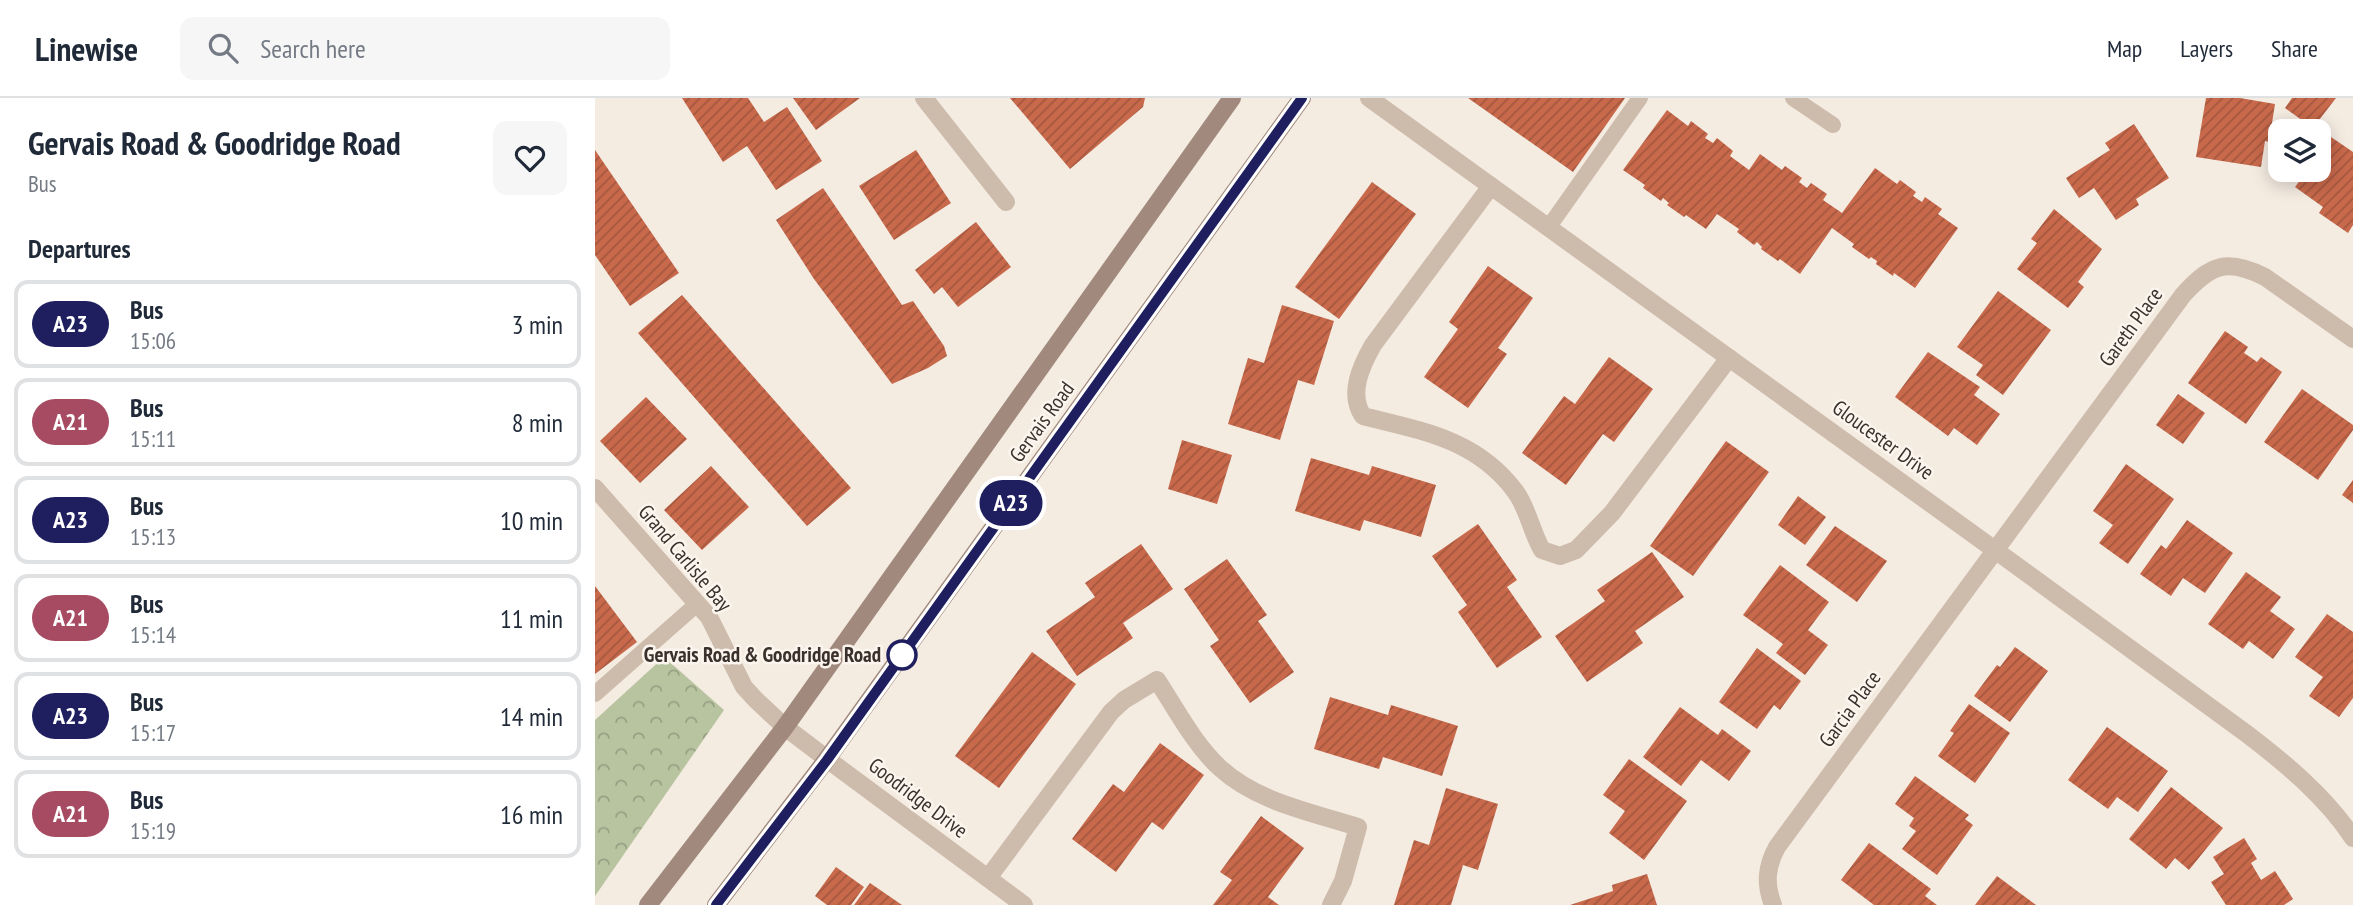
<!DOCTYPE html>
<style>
:root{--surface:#fff;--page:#f6f6f7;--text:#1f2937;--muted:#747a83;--line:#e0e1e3}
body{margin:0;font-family:"PT Sans Narrow",sans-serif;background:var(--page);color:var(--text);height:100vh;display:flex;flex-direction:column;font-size:26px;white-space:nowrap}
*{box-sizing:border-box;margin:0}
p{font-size:23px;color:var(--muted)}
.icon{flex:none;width:38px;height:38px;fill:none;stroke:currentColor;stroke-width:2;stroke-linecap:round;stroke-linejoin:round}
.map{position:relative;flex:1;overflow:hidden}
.drawer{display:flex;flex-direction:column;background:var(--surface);width:595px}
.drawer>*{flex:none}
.badge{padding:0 14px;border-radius:23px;font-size:24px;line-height:46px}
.tools{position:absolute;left:1673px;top:21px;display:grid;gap:14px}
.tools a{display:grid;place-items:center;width:63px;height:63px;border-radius:14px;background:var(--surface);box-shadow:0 4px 18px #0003;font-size:35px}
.map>.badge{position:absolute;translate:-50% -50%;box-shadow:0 0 0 4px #fff}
h2{padding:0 28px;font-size:26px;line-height:63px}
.round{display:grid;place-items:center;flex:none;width:74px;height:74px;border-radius:14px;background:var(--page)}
.headline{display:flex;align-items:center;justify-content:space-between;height:119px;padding:0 28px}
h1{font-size:33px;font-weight:700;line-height:52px}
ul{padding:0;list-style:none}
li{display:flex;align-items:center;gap:21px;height:88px;margin:0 14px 10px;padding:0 14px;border:4px solid var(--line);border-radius:14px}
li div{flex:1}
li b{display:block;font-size:26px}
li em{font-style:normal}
li .badge{min-width:77px;font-weight:700;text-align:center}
header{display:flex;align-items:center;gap:42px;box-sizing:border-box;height:98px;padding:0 35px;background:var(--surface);border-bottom:2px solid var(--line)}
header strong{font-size:33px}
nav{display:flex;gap:38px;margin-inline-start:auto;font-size:24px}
.search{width:490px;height:63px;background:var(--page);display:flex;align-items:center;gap:18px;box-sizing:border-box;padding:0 24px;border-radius:14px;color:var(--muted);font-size:26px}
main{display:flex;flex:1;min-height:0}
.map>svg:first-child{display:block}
</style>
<header>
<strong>Linewise</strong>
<div class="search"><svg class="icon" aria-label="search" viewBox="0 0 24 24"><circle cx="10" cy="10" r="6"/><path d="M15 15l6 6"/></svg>Search here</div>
<nav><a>Map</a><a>Layers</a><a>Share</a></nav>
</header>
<main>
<section class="drawer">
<div class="headline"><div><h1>Gervais Road &amp; Goodridge Road</h1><p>Bus</p></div><a class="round"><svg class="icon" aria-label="heart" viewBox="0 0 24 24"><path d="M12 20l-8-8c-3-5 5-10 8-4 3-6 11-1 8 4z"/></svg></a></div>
<h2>Departures</h2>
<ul>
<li><span class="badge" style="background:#1f1f60;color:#fff">A23</span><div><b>Bus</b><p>15:06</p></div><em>3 min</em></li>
<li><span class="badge" style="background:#a64b61;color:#fff">A21</span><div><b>Bus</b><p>15:11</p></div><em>8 min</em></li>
<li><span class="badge" style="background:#1f1f60;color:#fff">A23</span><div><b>Bus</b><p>15:13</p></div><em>10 min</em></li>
<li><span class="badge" style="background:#a64b61;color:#fff">A21</span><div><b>Bus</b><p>15:14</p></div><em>11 min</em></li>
<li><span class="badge" style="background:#1f1f60;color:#fff">A23</span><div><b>Bus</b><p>15:17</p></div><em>14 min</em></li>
<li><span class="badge" style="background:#a64b61;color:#fff">A21</span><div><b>Bus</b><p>15:19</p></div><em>16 min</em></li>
</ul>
</section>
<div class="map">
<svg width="1758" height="807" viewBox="0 0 1758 807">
<defs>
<pattern id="park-crowns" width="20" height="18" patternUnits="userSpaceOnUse" patternTransform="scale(1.75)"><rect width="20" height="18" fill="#b8c4a0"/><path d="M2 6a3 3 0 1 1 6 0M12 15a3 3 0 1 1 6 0" fill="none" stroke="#97a083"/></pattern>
<pattern id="building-hatch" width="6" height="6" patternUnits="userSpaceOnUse" patternTransform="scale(1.75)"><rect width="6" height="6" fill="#c8694b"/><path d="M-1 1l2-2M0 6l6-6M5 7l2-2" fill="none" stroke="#a4573f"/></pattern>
</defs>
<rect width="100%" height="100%" fill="#f4ebe1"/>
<polygon fill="url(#park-crowns)" points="69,559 129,612 0,798 0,622"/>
<g fill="url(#building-hatch)">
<polygon points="87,0 153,0 169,24 192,9 227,63 181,92 152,48 128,64"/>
<polygon points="198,0 265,0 221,32"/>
<polygon points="415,0 550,0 548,9 475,71"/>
<polygon points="873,0 1030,0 978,74"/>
<polygon points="1611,0 1645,0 1680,6 1674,44 1670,43 1666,69 1601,59"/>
<polygon points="1697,0 1741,0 1718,30 1690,10"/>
<polygon points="1072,12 1093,28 1096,23 1113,36 1110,40 1118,45 1122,40 1138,53 1135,58 1154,72 1165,56 1187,72 1190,68 1207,80 1204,84 1212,90 1216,85 1232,96 1228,102 1247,115 1280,70 1302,86 1305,82 1321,94 1318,98 1327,104 1330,99 1347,111 1343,116 1363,130 1320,190 1299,175 1298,178 1281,166 1282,163 1276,159 1274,161 1257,149 1259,146 1237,130 1205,176 1185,161 1183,163 1166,151 1167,149 1162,144 1159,147 1142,134 1144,131 1122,116 1111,131 1091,117 1089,119 1072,107 1074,105 1068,100 1066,103 1048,90 1050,87 1028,72"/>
<polygon points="1539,26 1574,80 1541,101 1544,107 1521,122 1499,90 1484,100 1471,80 1515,52 1510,45"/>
<polygon points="1736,39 1758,54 1758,127 1753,135 1724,115 1728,109 1700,89 1713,72 1724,72 1724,57"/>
<polygon points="0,52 84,175 35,208 0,157"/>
<polygon points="321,52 356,105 299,142 264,88"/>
<polygon points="777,84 821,116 744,221 700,189"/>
<polygon points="228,90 307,207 318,203 349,248 352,258 333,270 297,286 219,181 181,122"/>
<polygon points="1459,111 1507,151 1483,184 1489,189 1473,210 1422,171 1442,145 1436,141"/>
<polygon points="381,124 416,169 363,209 347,189 339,196 320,172"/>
<polygon points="893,168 938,200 903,250 912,256 873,310 829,279 863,231 854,224"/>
<polygon points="1403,193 1456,232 1408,297 1381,277 1388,267 1362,249"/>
<polygon points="87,197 256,390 212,428 43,235"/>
<polygon points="687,207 739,223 719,287 703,282 685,342 633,326 653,260 669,265"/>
<polygon points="1630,233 1653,249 1649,255 1655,259 1662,264 1666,259 1687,274 1651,326 1593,285"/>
<polygon points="1333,254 1385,289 1379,297 1405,316 1382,347 1359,330 1353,338 1300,299"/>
<polygon points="1014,259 1058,291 1019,344 1008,336 971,387 927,355 969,298 980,306"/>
<polygon points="1707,291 1758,327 1758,332 1723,382 1669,344"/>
<polygon points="1583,296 1610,315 1588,346 1561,327"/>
<polygon points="51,299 92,341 45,385 5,343"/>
<polygon points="587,342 637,357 622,406 573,391"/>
<polygon points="1131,343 1174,374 1098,478 1055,448"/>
<polygon points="716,360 774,377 777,368 841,387 826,439 769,422 765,433 700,413"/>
<polygon points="1531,366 1579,401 1533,466 1504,445 1518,427 1498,413"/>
<polygon points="116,368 154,409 107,452 69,412"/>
<polygon points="1758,382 1758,405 1747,397"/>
<polygon points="1203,398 1231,419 1210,447 1183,427"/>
<polygon points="1592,422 1638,455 1610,495 1588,480 1576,498 1545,476 1566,447 1571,451"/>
<polygon points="883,426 922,482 912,489 947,539 902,570 863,514 872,507 837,458"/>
<polygon points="1240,428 1292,463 1262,504 1211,467"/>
<polygon points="546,446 578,491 528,525 538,540 482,578 451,533 500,499 490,485"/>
<polygon points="1057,454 1089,499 1040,533 1048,545 992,584 960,538 1010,503 1002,492"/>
<polygon points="632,461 672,517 663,523 699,574 655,605 615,548 624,542 589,491"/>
<polygon points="1185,467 1234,504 1213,532 1233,547 1210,577 1181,555 1188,546 1148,517"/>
<polygon points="1651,474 1686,499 1675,513 1700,531 1678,561 1654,543 1648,551 1613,526"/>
<polygon points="0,488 42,544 0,576"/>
<polygon points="1732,516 1758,534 1758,600 1744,619 1714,598 1728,579 1700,559"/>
<polygon points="1420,549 1453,573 1415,624 1379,598 1402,567 1405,569"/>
<polygon points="1162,550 1206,583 1185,612 1179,607 1162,631 1124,604"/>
<polygon points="437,554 481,586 404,690 360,658"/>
<polygon points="735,599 793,617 796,607 863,628 847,678 788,659 784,671 719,651"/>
<polygon points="1374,606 1415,635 1380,685 1343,658 1359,635 1355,633"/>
<polygon points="1085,609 1123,637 1127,631 1156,653 1134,683 1106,662 1086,688 1048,659"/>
<polygon points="1512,629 1573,673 1543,714 1522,699 1513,711 1473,682"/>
<polygon points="565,645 609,677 568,732 557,724 521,774 477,741 518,686 529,694"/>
<polygon points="1034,661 1092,703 1049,762 1014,735 1030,713 1008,697"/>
<polygon points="1320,678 1374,717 1370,721 1378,727 1342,777 1307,751 1321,733 1314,728 1319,720 1300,706"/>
<polygon points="1576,689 1628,730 1594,772 1580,760 1571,771 1534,741"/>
<polygon points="851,690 903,706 883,772 868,767 856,807 799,807 819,742 834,747"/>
<polygon points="666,718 709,750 673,799 684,807 618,807 637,782 625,774"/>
<polygon points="1649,740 1662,761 1656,765 1666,782 1680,773 1698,801 1689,807 1631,807 1616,784 1629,776 1618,759"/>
<polygon points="1274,745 1336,791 1330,798 1342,807 1279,807 1246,782"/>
<polygon points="241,769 269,789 256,807 232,807 220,798"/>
<polygon points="1052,776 1062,807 975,807 1018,793 1017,787"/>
<polygon points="1402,778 1441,807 1380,807"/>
<polygon points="275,785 307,807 259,807"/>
</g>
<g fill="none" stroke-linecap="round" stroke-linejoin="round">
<g stroke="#cdbbac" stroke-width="16">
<polyline points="1198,0 1238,27"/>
<polyline points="953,130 1045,0"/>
<polyline points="0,596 102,506"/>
</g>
<g stroke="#cdbbac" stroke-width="18">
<polyline points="329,0 411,104"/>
<path d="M774,0l626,452 252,184c38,29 79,63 106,104"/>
<path d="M896,88l-118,159c-12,21 -25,49 -10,71 59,15 113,23 152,75 13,17 16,40 27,59l18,6 16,-6 36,-37 117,-155"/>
<polyline points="0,390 114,519 149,589 161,602 190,629 232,661 429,807"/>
<path d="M393,780l123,-166 13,-12 33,-20c19,29 37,64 63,88 37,34 91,44 138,59l-15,54 -12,24"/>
<path d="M1178,807c-8,-21 -7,-38 4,-58l406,-552c28,-31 44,-37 82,-18l88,62"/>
</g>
<g stroke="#a18a7d" stroke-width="18">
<polyline points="53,807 190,629 637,0"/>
<polyline points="121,807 232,661 707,0"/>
</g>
</g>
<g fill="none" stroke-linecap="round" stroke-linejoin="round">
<defs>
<polyline id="line" points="121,807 232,662 707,0"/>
</defs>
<use href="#line" stroke="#fff" stroke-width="16"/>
<use href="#line" stroke="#1f1f60" stroke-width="10"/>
</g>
<circle fill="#fff" stroke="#1f1f60" stroke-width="3.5" cx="307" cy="557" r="14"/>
<g text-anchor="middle" stroke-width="5" stroke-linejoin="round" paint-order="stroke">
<g font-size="21" fill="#3b302b" stroke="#fbf5ee">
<text transform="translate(1536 229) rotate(-54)" y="7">Gareth Place</text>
<text transform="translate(447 324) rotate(-54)" y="7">Gervais Road</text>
<text transform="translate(1288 342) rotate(36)" y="7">Gloucester Drive</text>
<text transform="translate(90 460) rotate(50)" y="7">Grand Carlisle Bay</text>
<text transform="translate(1255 611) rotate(-54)" y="7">Garcia Place</text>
<text transform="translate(323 700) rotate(37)" y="7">Goodridge Drive</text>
</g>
<g font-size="21" font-weight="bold" fill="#3b302b" stroke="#fbf5ee" text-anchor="end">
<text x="286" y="564">Gervais Road &amp; Goodridge Road</text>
</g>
</g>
</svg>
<div class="tools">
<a><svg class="icon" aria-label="layers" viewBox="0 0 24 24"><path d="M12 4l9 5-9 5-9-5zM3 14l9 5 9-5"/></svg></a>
</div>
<b class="badge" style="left:416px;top:405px;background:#1f1f60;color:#fff">A23</b>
</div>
</main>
